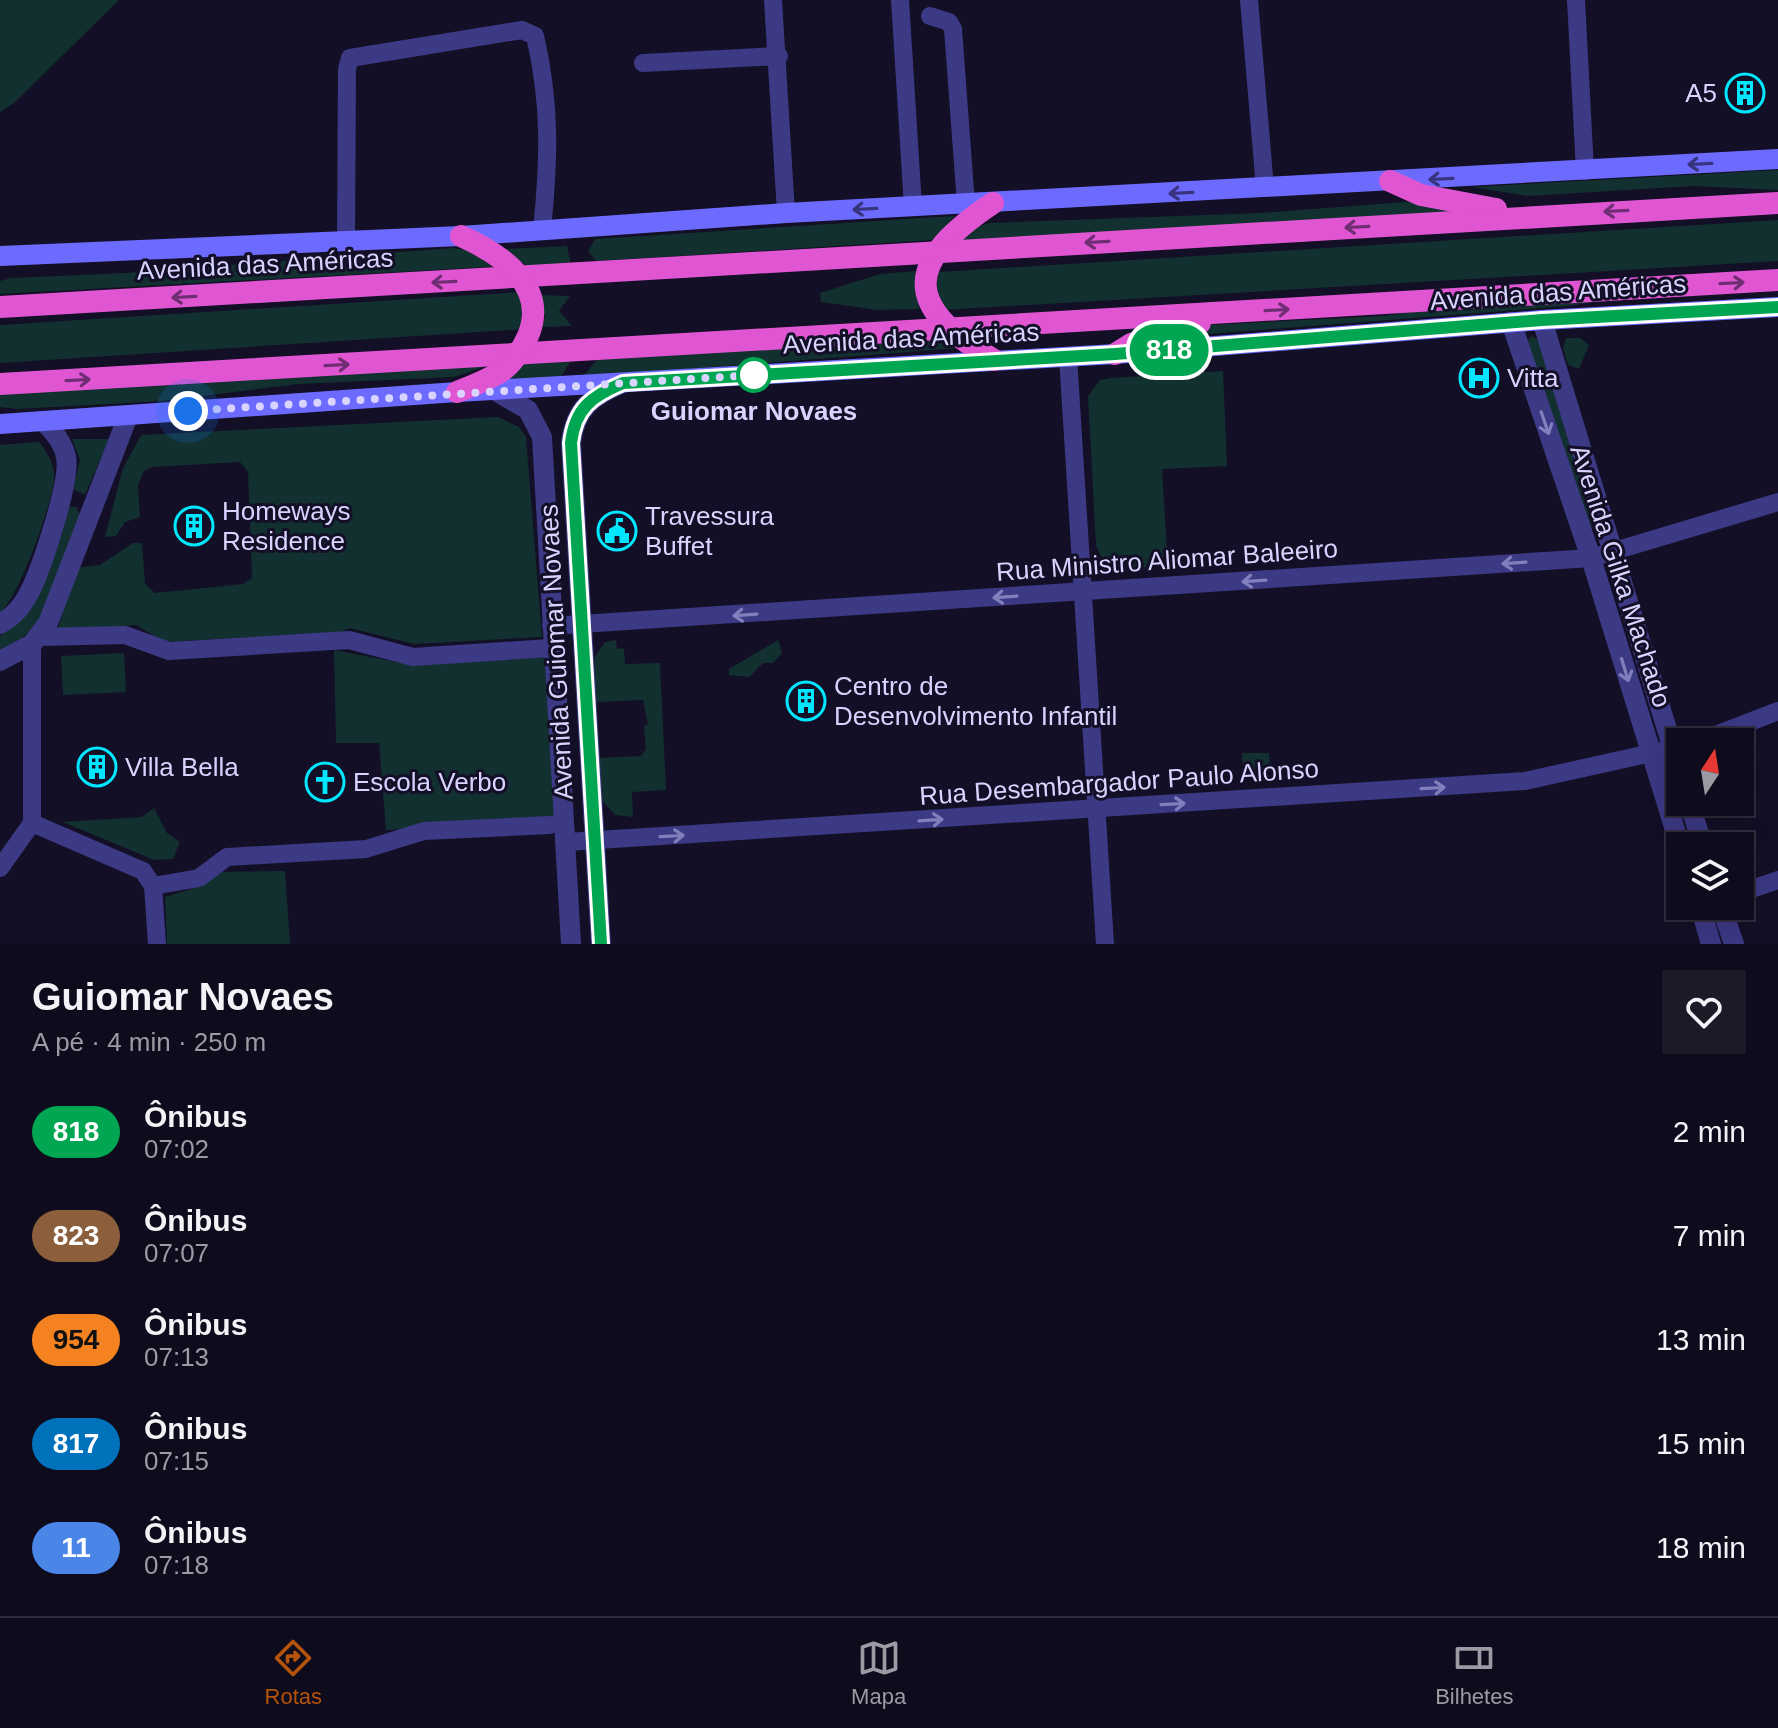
<!DOCTYPE html>
<html lang="pt">
<meta charset="utf-8">
<style>
:root{--surface:#0e0b1c;--page:#1c1929;--text:#f1f3f6;--muted:#9b9ba3;--line:#2e2b3b;--accent:#b45309}
body{margin:0;font-family:Helvetica,sans-serif;background:var(--page);color:var(--text);height:100vh;display:flex;flex-direction:column;font-size:30px;white-space:nowrap}
*{box-sizing:border-box;margin:0}
p{font-size:26px;color:var(--muted)}
.icon{flex:none;width:44px;height:44px;fill:none;stroke:currentColor;stroke-width:2;stroke-linecap:round;stroke-linejoin:round}
.map{position:relative;height:944px;overflow:hidden}
.details{display:flex;flex-direction:column;background:var(--surface);flex:1}
.details>*{flex:none}
.badge{padding:0 16px;border-radius:26px;font-size:28px;line-height:52px}
.needle{width:52px;rotate:12deg}
.buttons{position:absolute;left:1666px;top:728px;display:grid;gap:16px}
.buttons a{display:grid;place-items:center;width:88px;height:88px;border-radius:0px;background:var(--surface);box-shadow:0 8px 32px #0002,0 0 0 2px var(--line);font-size:40px}
.you{position:absolute;width:40px;height:40px;margin:-20px;border:6px solid #fff;border-radius:50%;background:#1a73e8;box-shadow:0 0 0 12px #1a73e833}
.map>.badge{position:absolute;translate:-50% -50%;box-shadow:0 0 0 4px #fff}
.round{display:grid;place-items:center;flex:none;width:84px;height:84px;border-radius:0px;background:var(--page)}
.head{display:flex;align-items:center;justify-content:space-between;height:136px;padding:0 32px}
h1{font-size:38px;font-weight:700;line-height:60px}
ul{padding:0;list-style:none}
li{display:flex;align-items:center;gap:24px;height:104px;padding:0 32px}
li div{flex:1}
li b{display:block;font-size:30px}
li em{font-style:normal}
li .badge{min-width:88px;font-weight:700;text-align:center}
.tabs{display:flex;justify-content:space-around;align-items:center;height:112px;border-top:2px solid var(--line);background:var(--surface);font-size:22px;color:var(--muted)}
.tabs a{display:grid;justify-items:center;gap:4px}
.tabs .selected{color:var(--accent)}
.map>svg:first-child{display:block}
</style>
<div class="map">
<svg width="1778" height="944" viewBox="0 0 1778 944">
<rect width="100%" height="100%" fill="#130f26"/>
<g fill="#12302f">
<polygon points="0,0 119,0 14,103 0,112"/>
<polygon points="1778,170 1778,190 1693,186 1528,196 1472,187"/>
<polygon points="1419,201 1479,210 960,242 979,226 990,223 1260,213"/>
<polygon points="955,216 932,240 596,261 588,251 595,239"/>
<polygon points="1778,220 1778,261 942,310 936,283 939,272"/>
<polygon points="567,246 571,265 531,269 505,249"/>
<polygon points="453,248 473,251 505,266 0,294 0,281 11,278 126,273"/>
<polygon points="917,271 919,309 877,310 821,302 820,293 880,274"/>
<polygon points="521,292 525,329 0,363 0,325"/>
<polygon points="1650,294 1567,306 1184,336 1208,325 1384,316 1458,304"/>
<polygon points="540,295 570,296 559,311 572,326 542,327 545,317"/>
<polygon points="1532,336 1540,341 1592,523 1591,530 1525,343"/>
<polygon points="943,337 959,348 583,377 597,359"/>
<polygon points="1566,338 1580,338 1589,345 1579,369 1568,365 1563,349"/>
<polygon points="572,359 560,378 502,381 528,362"/>
<polygon points="493,364 454,377 299,384 162,401 18,409 0,407 0,393"/>
<polygon points="1223,371 1227,466 1162,469 1168,566 1115,569 1105,565 1096,545 1088,396 1100,380 1110,378"/>
<polygon points="498,417 519,427 526,437 542,637 414,644 350,628 340,632 164,642 136,625 57,632 75,568 100,565 133,543 142,543 145,584 155,593 243,584 252,578 248,472 240,462 152,467 144,471 138,485 140,517 125,522 116,536 105,537 123,468 141,435"/>
<polygon points="72,439 109,439 85,495 73,489 80,460"/>
<path d="M39,442c9,12 17,24 15,40 -4,26 -35,115 -54,131v-168z"/>
<polygon points="68,507 76,507 81,516 44,618 21,639 0,651 0,636 18,623"/>
<polygon points="616,640 617,649 624,648 625,664 660,663 666,790 632,792 633,817 615,815 601,799 599,758 641,756 646,749 644,726 648,724 643,700 596,702 594,658 605,642"/>
<polygon points="778,640 782,653 773,663 763,663 749,677 729,675 729,669"/>
<polygon points="334,650 412,665 546,656 556,823 386,830 379,743 336,743"/>
<polygon points="124,653 126,692 63,695 61,656"/>
<polygon points="1242,753 1269,753 1270,772 1243,773"/>
<polygon points="154,808 167,833 180,842 173,859 154,860 63,822 142,817"/>
<polygon points="285,871 290,944 167,944 165,897 195,888 214,872"/>
</g>
<g fill="none" stroke-linecap="round" stroke-linejoin="round">
<g stroke="#3c3985" stroke-width="18">
<polyline points="773,0 786,213"/>
<polyline points="900,0 913,207"/>
<polyline points="1249,0 1265,188"/>
<polyline points="1576,0 1585,171"/>
<polyline points="930,16 949,22 953,29 966,204"/>
<polyline points="643,63 779,56"/>
<path d="M346,241l1,-172 3,-11 172,-28 13,6c16,69 14,124 7,194"/>
<polyline points="1068,357 1105,944"/>
<polyline points="551,626 1591,558 1778,502"/>
<polyline points="39,637 125,635 169,651 349,640 413,657 550,648"/>
<polyline points="32,644 32,823 143,871 153,886 157,944"/>
<polyline points="1681,742 1703,740 1778,711"/>
<polyline points="566,842 1525,781 1665,750"/>
<polyline points="0,868 32,823"/>
<polyline points="153,886 199,878 227,857 366,849 424,831 550,825"/>
<polyline points="1740,893 1778,880"/>
</g>
<g stroke="#3c3985" stroke-width="20">
<polyline points="1542,320 1680,772"/>
<polyline points="1511,322 1591,558 1680,846"/>
<polyline points="494,390 528,410 542,437 571,944"/>
<path d="M0,624c13,-7 22,-17 29,-31 12,-23 42,-112 37,-136 -3,-15 -13,-26 -23,-36"/>
<polyline points="0,661 32,644 48,623 128,416"/>
<polyline points="1689,802 1703,846"/>
<polyline points="1700,906 1711,944"/>
<polyline points="1721,906 1734,944"/>
<path d="M601,944l-30,-501c4,-35 21,-47 52,-60"/>
</g>
<g stroke="#6d6bff" stroke-width="20">
<polyline points="0,256 461,236 786,213 1778,159"/>
<polyline points="0,424 457,392 1115,354 1542,320 1778,307"/>
</g>
<g stroke="#e055d2" stroke-width="22">
<polyline points="1390,181 1421,195 1496,209"/>
<path d="M993,203c-87,58 -93,102 1,157"/>
<polyline points="0,307 1778,203"/>
<polyline points="1115,354 1131,344 1200,323"/>
<polyline points="0,384 1778,280"/>
<path d="M457,392c15,-6 31,-12 45,-21 11,-8 20,-22 26,-35 21,-50 -27,-82 -67,-100"/>
</g>
</g>
<defs><path id="oneway-shaft" d="M-6 0H5M1.5-3L5.5 0L1.5 3" fill="none" stroke-width="1.6" stroke-linecap="round" stroke-linejoin="round" transform="scale(2)"/></defs>
<g stroke="#37347d">
<use href="#oneway-shaft" transform="translate(1700 164) rotate(177)"/>
<use href="#oneway-shaft" transform="translate(1441 179) rotate(177)"/>
<use href="#oneway-shaft" transform="translate(1181 193) rotate(177)"/>
<use href="#oneway-shaft" transform="translate(865 209) rotate(177)"/>
</g>
<g stroke="#6f2e73">
<use href="#oneway-shaft" transform="translate(1616 211) rotate(177)"/>
<use href="#oneway-shaft" transform="translate(1357 227) rotate(177)"/>
<use href="#oneway-shaft" transform="translate(1097 242) rotate(177)"/>
<use href="#oneway-shaft" transform="translate(444 282) rotate(177)"/>
<use href="#oneway-shaft" transform="translate(1732 283) rotate(-3)"/>
<use href="#oneway-shaft" transform="translate(184 297) rotate(177)"/>
<use href="#oneway-shaft" transform="translate(1277 310) rotate(-3)"/>
<use href="#oneway-shaft" transform="translate(337 365) rotate(-3)"/>
<use href="#oneway-shaft" transform="translate(78 380) rotate(-3)"/>
</g>
<g stroke="#827fbc">
<use href="#oneway-shaft" transform="translate(1545 423) rotate(71)"/>
<use href="#oneway-shaft" transform="translate(1514 563) rotate(176)"/>
<use href="#oneway-shaft" transform="translate(1254 581) rotate(176)"/>
<use href="#oneway-shaft" transform="translate(1005 597) rotate(176)"/>
<use href="#oneway-shaft" transform="translate(745 615) rotate(176)"/>
<use href="#oneway-shaft" transform="translate(1625 670) rotate(73)"/>
<use href="#oneway-shaft" transform="translate(1433 788) rotate(-3)"/>
<use href="#oneway-shaft" transform="translate(1173 804) rotate(-3)"/>
<use href="#oneway-shaft" transform="translate(931 820) rotate(-4)"/>
<use href="#oneway-shaft" transform="translate(672 836) rotate(-3)"/>
</g>
<g fill="none" stroke-linecap="round" stroke-linejoin="round">
<defs>
<path id="line" d="M601,944l-30,-501c4,-35 21,-47 52,-60l492,-29 427,-34 236,-13"/>
</defs>
<use href="#line" stroke="#fff" stroke-width="18"/>
<use href="#line" stroke="#00a651" stroke-width="12"/>
<polyline stroke="#d8d4ff" stroke-width="8" stroke-dasharray="0 14.4" points="188,411 754,375"/>
</g>
<defs>
<symbol id="building-ring" viewBox="-11 -11 22 22"><circle r="9.5" fill="#130f26" stroke="#00e7ff" stroke-width="1.5"/><path d="M-4-6H4V6H1V3H-1V6H-4ZM-2.5-4.3h1.7v1.8h-1.7ZM.8-4.3h1.7v1.8H.8ZM-2.5-1h1.7V.8h-1.7ZM.8-1h1.7V.8H.8Z" fill="#00e7ff"/></symbol>
<symbol id="hospital-ring" viewBox="-11 -11 22 22"><circle r="9.5" fill="#130f26" stroke="#00e7ff" stroke-width="1.5"/><path d="M-5-5h3v3.5h4V-5h3V5h-3V1.5h-4V5h-3Z" fill="#00e7ff"/></symbol>
<symbol id="civic-ring" viewBox="-11 -11 22 22"><circle r="9.5" fill="#130f26" stroke="#00e7ff" stroke-width="1.5"/><path d="M-.6-6.5H3V-4.5H.6V-3L4-1V1h2V6H-6V1h2V-1L-.6-3ZM-1.2 2.5V6h2.4V2.5Z" fill="#00e7ff"/></symbol>
<symbol id="church-ring" viewBox="-11 -11 22 22"><circle r="9.5" fill="#130f26" stroke="#00e7ff" stroke-width="1.5"/><path d="M-1.2-6h2.4v3.5h3.3v2.4h-3.3V6h-2.4V-.1h-3.3v-2.4h3.3Z" fill="#00e7ff"/></symbol>
</defs>
<g fill-rule="evenodd">
<use href="#building-ring" x="1723" y="71" width="44" height="44"/>
<use href="#hospital-ring" x="1457" y="356" width="44" height="44"/>
<use href="#building-ring" x="172" y="504" width="44" height="44"/>
<use href="#civic-ring" x="595" y="509" width="44" height="44"/>
<use href="#building-ring" x="784" y="679" width="44" height="44"/>
<use href="#building-ring" x="75" y="745" width="44" height="44"/>
<use href="#church-ring" x="303" y="760" width="44" height="44"/>
</g>
<circle fill="#fff" stroke="#00a651" stroke-width="4" cx="754" cy="375" r="16"/>
<g text-anchor="middle" stroke-width="6" stroke-linejoin="round" paint-order="stroke">
<g font-size="26" fill="#d8d4ff" stroke="#130f26" text-anchor="start">
<text x="1717" y="102" text-anchor="end">A5</text>
<text x="1507" y="387">Vitta</text>
<text x="222" y="520">Homeways<tspan x="222" dy="30">Residence</tspan></text>
<text x="645" y="525">Travessura<tspan x="645" dy="30">Buffet</tspan></text>
<text x="834" y="695">Centro de<tspan x="834" dy="30">Desenvolvimento Infantil</tspan></text>
<text x="125" y="776">Villa Bella</text>
<text x="353" y="791">Escola Verbo</text>
</g>
<g font-size="26" fill="#d8d4ff" stroke="#130f26">
<text transform="translate(265 264) rotate(-3)" y="9">Avenida das Américas</text>
<text transform="translate(1558 292) rotate(-4)" y="9">Avenida das Américas</text>
<text transform="translate(911 338) rotate(-3)" y="9">Avenida das Américas</text>
<text transform="translate(1167 560) rotate(-4)" y="9">Rua Ministro Aliomar Baleeiro</text>
<text transform="translate(1621 576) rotate(72)" y="9">Avenida Gilka Machado</text>
<text transform="translate(556 652) rotate(-93)" y="9">Avenida Guiomar Novaes</text>
<text transform="translate(1119 782) rotate(-4)" y="9">Rua Desembargador Paulo Alonso</text>
</g>
<g font-size="26" font-weight="bold" fill="#d8d4ff" stroke="#130f26">
<text x="754" y="420">Guiomar Novaes</text>
</g>
</g>
</svg>
<div class="buttons">
<a><svg class="needle" viewBox="-14 -14 28 28"><path d="M0-13l5 13h-10z" fill="#e53935"/><path d="M0 13l5-13h-10z" fill="#9b9ba3"/></svg></a>
<a><svg class="icon" aria-label="layers" viewBox="0 0 24 24"><path d="M12 4l9 5-9 5-9-5zM3 14l9 5 9-5"/></svg></a>
</div>
<div class="you" style="left:188px;top:411px"></div>
<b class="badge" style="left:1169px;top:350px;background:#00a651;color:#fff">818</b>
</div>
<section class="details">
<div class="head"><div><h1>Guiomar Novaes</h1><p>A pé · 4 min · 250 m</p></div><a class="round"><svg class="icon" aria-label="heart" viewBox="0 0 24 24"><path d="M12 20l-8-8c-3-5 5-10 8-4 3-6 11-1 8 4z"/></svg></a></div>
<ul>
<li><span class="badge" style="background:#00a651;color:#fff">818</span><div><b>Ônibus</b><p>07:02</p></div><em>2 min</em></li>
<li><span class="badge" style="background:#8b5e3c;color:#fff">823</span><div><b>Ônibus</b><p>07:07</p></div><em>7 min</em></li>
<li><span class="badge" style="background:#f58220;color:#111">954</span><div><b>Ônibus</b><p>07:13</p></div><em>13 min</em></li>
<li><span class="badge" style="background:#0072bc;color:#fff">817</span><div><b>Ônibus</b><p>07:15</p></div><em>15 min</em></li>
<li><span class="badge" style="background:#4a86e8;color:#fff">11</span><div><b>Ônibus</b><p>07:18</p></div><em>18 min</em></li>
</ul>
</section>
<nav class="tabs">
<a class="selected"><svg class="icon" aria-label="directions" viewBox="0 0 24 24"><path d="M12 3l9 9-9 9-9-9zM9 14v-3h6M13 9l2 2-2 2"/></svg>Rotas</a>
<a><svg class="icon" aria-label="map" viewBox="0 0 24 24"><path d="M3 6l6-2 6 2 6-2v14l-6 2-6-2-6 2zM9 4v14M15 6v14"/></svg>Mapa</a>
<a><svg class="icon" aria-label="tickets" viewBox="0 0 24 24"><path d="M3 7h18v10H3zM15 7v10"/></svg>Bilhetes</a>
</nav>
